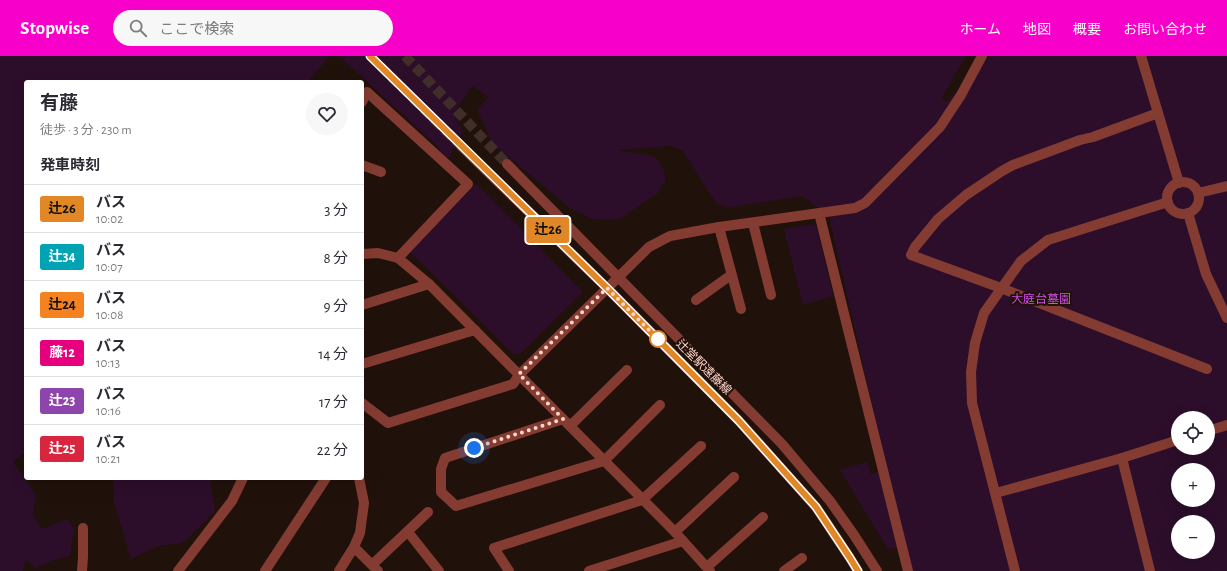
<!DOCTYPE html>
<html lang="ja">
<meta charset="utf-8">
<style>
:root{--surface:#fff;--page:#f7f7f7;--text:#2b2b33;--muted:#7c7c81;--line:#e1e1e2;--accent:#f600ca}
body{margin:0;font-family:"Alegreya Sans","Noto Sans JP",sans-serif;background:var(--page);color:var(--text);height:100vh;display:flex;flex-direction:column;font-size:15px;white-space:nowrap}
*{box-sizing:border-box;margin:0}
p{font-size:13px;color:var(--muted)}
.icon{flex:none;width:22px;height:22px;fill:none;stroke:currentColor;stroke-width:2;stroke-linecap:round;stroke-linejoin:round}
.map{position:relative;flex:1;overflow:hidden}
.panel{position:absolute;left:24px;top:24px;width:340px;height:400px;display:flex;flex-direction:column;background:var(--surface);border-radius:4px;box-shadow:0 4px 16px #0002}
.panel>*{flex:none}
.badge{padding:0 8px;border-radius:3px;font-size:14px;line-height:26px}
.tools{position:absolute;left:1171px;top:355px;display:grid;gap:8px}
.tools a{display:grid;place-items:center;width:44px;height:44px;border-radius:50%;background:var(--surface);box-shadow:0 4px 16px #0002;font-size:20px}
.you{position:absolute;width:20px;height:20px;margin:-10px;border:3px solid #fff;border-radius:50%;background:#1a73e8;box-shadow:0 0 0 6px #1a73e833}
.map>.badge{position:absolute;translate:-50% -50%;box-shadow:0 0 0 2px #fff}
h2{padding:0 16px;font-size:15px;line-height:36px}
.round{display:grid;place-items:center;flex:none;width:42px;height:42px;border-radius:21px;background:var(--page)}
.headline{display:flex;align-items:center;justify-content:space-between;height:68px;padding:0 16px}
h1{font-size:19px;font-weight:700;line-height:30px}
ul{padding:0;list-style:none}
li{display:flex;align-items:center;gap:12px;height:48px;padding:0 16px;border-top:1px solid var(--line)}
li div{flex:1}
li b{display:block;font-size:15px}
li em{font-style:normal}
li .badge{min-width:44px;font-weight:700;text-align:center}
header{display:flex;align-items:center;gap:24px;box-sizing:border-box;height:56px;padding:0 20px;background:var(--accent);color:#fff}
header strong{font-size:19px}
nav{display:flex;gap:22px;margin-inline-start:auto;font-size:14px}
.search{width:280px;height:36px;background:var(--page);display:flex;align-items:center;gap:10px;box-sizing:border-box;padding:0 14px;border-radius:22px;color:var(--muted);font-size:15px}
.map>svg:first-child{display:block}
</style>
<header>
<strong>Stopwise</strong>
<div class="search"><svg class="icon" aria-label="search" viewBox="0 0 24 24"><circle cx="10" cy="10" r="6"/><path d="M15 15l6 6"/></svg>ここで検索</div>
<nav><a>ホーム</a><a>地図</a><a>概要</a><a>お問い合わせ</a></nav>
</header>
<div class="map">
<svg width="1227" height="515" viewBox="0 0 1227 515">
<rect width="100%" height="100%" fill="#21110b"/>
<g fill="#2c0e2a" fill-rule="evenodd">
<polygon points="0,0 329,0 308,26 26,26 26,395 13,406 36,438 33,459 42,473 67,463 74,472 70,500 50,505 36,513 25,503 23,515 0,515"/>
<path d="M339,0h627l-25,43 6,3 38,-42 5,-4h237v515h-317l-81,-355 -27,-20 -75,12 -11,-5 -34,-53 -11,-4 -54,4c24,7 44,-4 49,30l-9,14 -38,25 -10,1 -17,-1 -22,-11 -77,-64 -16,-34 12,-13 -17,-11 -18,27 9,19 -15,27 -15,-17zM1178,362h30v30h-30zM1178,414h30v30h-30zM1178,466h30v30h-30z"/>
<polygon points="476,127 583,236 521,297 513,298 409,195"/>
<polygon points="811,168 816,169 833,240 803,249 784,173"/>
<polygon points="867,406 871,418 878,416 898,492 888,493 840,414"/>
<polygon points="114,422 210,422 215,455 188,482 182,487 158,490 131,503 114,446"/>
</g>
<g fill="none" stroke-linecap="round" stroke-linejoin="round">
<g stroke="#422e28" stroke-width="10" stroke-dasharray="10 5" stroke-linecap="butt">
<polyline points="370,0 462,91"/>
<polyline points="405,0 507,108"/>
</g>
<g stroke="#843c32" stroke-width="10">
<polyline points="1141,0 1179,127"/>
<polyline points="362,46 367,36 468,128 398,202"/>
<polyline points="1158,57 1093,81 1080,84 1013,109 1002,115 966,139 938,163 915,191 911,199 1001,232 1207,313"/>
<polyline points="462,91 607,232 739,365 816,451 850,502 858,515"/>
<polyline points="507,108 782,388 830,445 854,479 877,515"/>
<polyline points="362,109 381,116"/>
<circle cx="1183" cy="142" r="16"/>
<polyline points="1198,137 1227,130"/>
<polyline points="819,157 908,515"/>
<polyline points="1188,157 1206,218 1227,262"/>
<polyline points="753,167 771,239"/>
<polyline points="719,171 741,253"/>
<polyline points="362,198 378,197 398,202 429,228 675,476 710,515"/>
<polyline points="696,244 731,219"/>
<polyline points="362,249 429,228"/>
<polyline points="362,308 475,274"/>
<polyline points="362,347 388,367 513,328 519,319 649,191 670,180 719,171 855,152 865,147 940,71 961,39 982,0"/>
<polyline points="563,363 445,402 441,413 441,436 456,450 604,405 660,349"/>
<polyline points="570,370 627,314"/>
<polyline points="1208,375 1227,369"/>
<polyline points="1122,402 1150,515"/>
<polyline points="996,437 1122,402 1178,384"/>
<polyline points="408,476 439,515"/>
<polyline points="675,476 734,421"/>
<polyline points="354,491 378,515"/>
<polyline points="373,508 428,456"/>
<polyline points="707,511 763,461"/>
<polyline points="82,515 83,501 83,472"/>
<polyline points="178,515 232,445 243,422"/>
<polyline points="265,515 326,422"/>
<polyline points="339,515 354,491 360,477 364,447 359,422"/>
<polyline points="509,515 494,492 642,444 701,390"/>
<polyline points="589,515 683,485"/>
<polyline points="784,515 802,502"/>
<polyline points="1015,515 972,347 971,316 975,287 984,257 1021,205 1048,184 1168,146"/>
</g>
</g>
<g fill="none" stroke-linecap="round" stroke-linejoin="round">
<defs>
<polyline id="line" points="370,0 607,232 739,365 816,451 850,502 858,515"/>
</defs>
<use href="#line" stroke="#fff" stroke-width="9"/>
<use href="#line" stroke="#e18726" stroke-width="6"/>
<polyline stroke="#ffd5cb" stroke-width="4" stroke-dasharray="0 7.2" points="474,392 563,363 519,318 607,232 660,285 658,283"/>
</g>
<circle fill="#fff" stroke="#e18726" stroke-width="2" cx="658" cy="283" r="8"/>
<g text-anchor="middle" stroke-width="4" stroke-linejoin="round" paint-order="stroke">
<g font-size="12" fill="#cf4de9" stroke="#21110b">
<text x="1041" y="247">大庭台墓園</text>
</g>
<g font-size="12" fill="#ffd5cb" stroke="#21110b">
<text transform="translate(704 311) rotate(45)" y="4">辻堂駅遠藤線</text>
</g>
</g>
</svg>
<div class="tools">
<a><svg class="icon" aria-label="locate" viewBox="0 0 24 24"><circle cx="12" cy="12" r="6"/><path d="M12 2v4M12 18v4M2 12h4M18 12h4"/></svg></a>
<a>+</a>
<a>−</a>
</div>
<div class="you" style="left:474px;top:392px"></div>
<b class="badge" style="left:548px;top:174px;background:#e18726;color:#111">辻26</b>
<section class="panel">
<div class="headline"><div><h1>有藤</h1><p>徒歩 · 3 分 · 230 m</p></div><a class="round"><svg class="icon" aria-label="heart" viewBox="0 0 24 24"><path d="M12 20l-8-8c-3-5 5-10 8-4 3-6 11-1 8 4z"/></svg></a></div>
<h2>発車時刻</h2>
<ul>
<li><span class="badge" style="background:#e18726;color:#111">辻26</span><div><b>バス</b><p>10:02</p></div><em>3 分</em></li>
<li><span class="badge" style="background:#00a3b4;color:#fff">辻34</span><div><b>バス</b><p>10:07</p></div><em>8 分</em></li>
<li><span class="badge" style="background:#f58220;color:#111">辻24</span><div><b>バス</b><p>10:08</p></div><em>9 分</em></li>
<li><span class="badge" style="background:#e6007e;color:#fff">藤12</span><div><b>バス</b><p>10:13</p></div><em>14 分</em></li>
<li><span class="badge" style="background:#8e44ad;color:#fff">辻23</span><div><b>バス</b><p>10:16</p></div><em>17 分</em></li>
<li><span class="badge" style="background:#d7263d;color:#fff">辻25</span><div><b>バス</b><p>10:21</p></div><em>22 分</em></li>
</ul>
</section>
</div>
